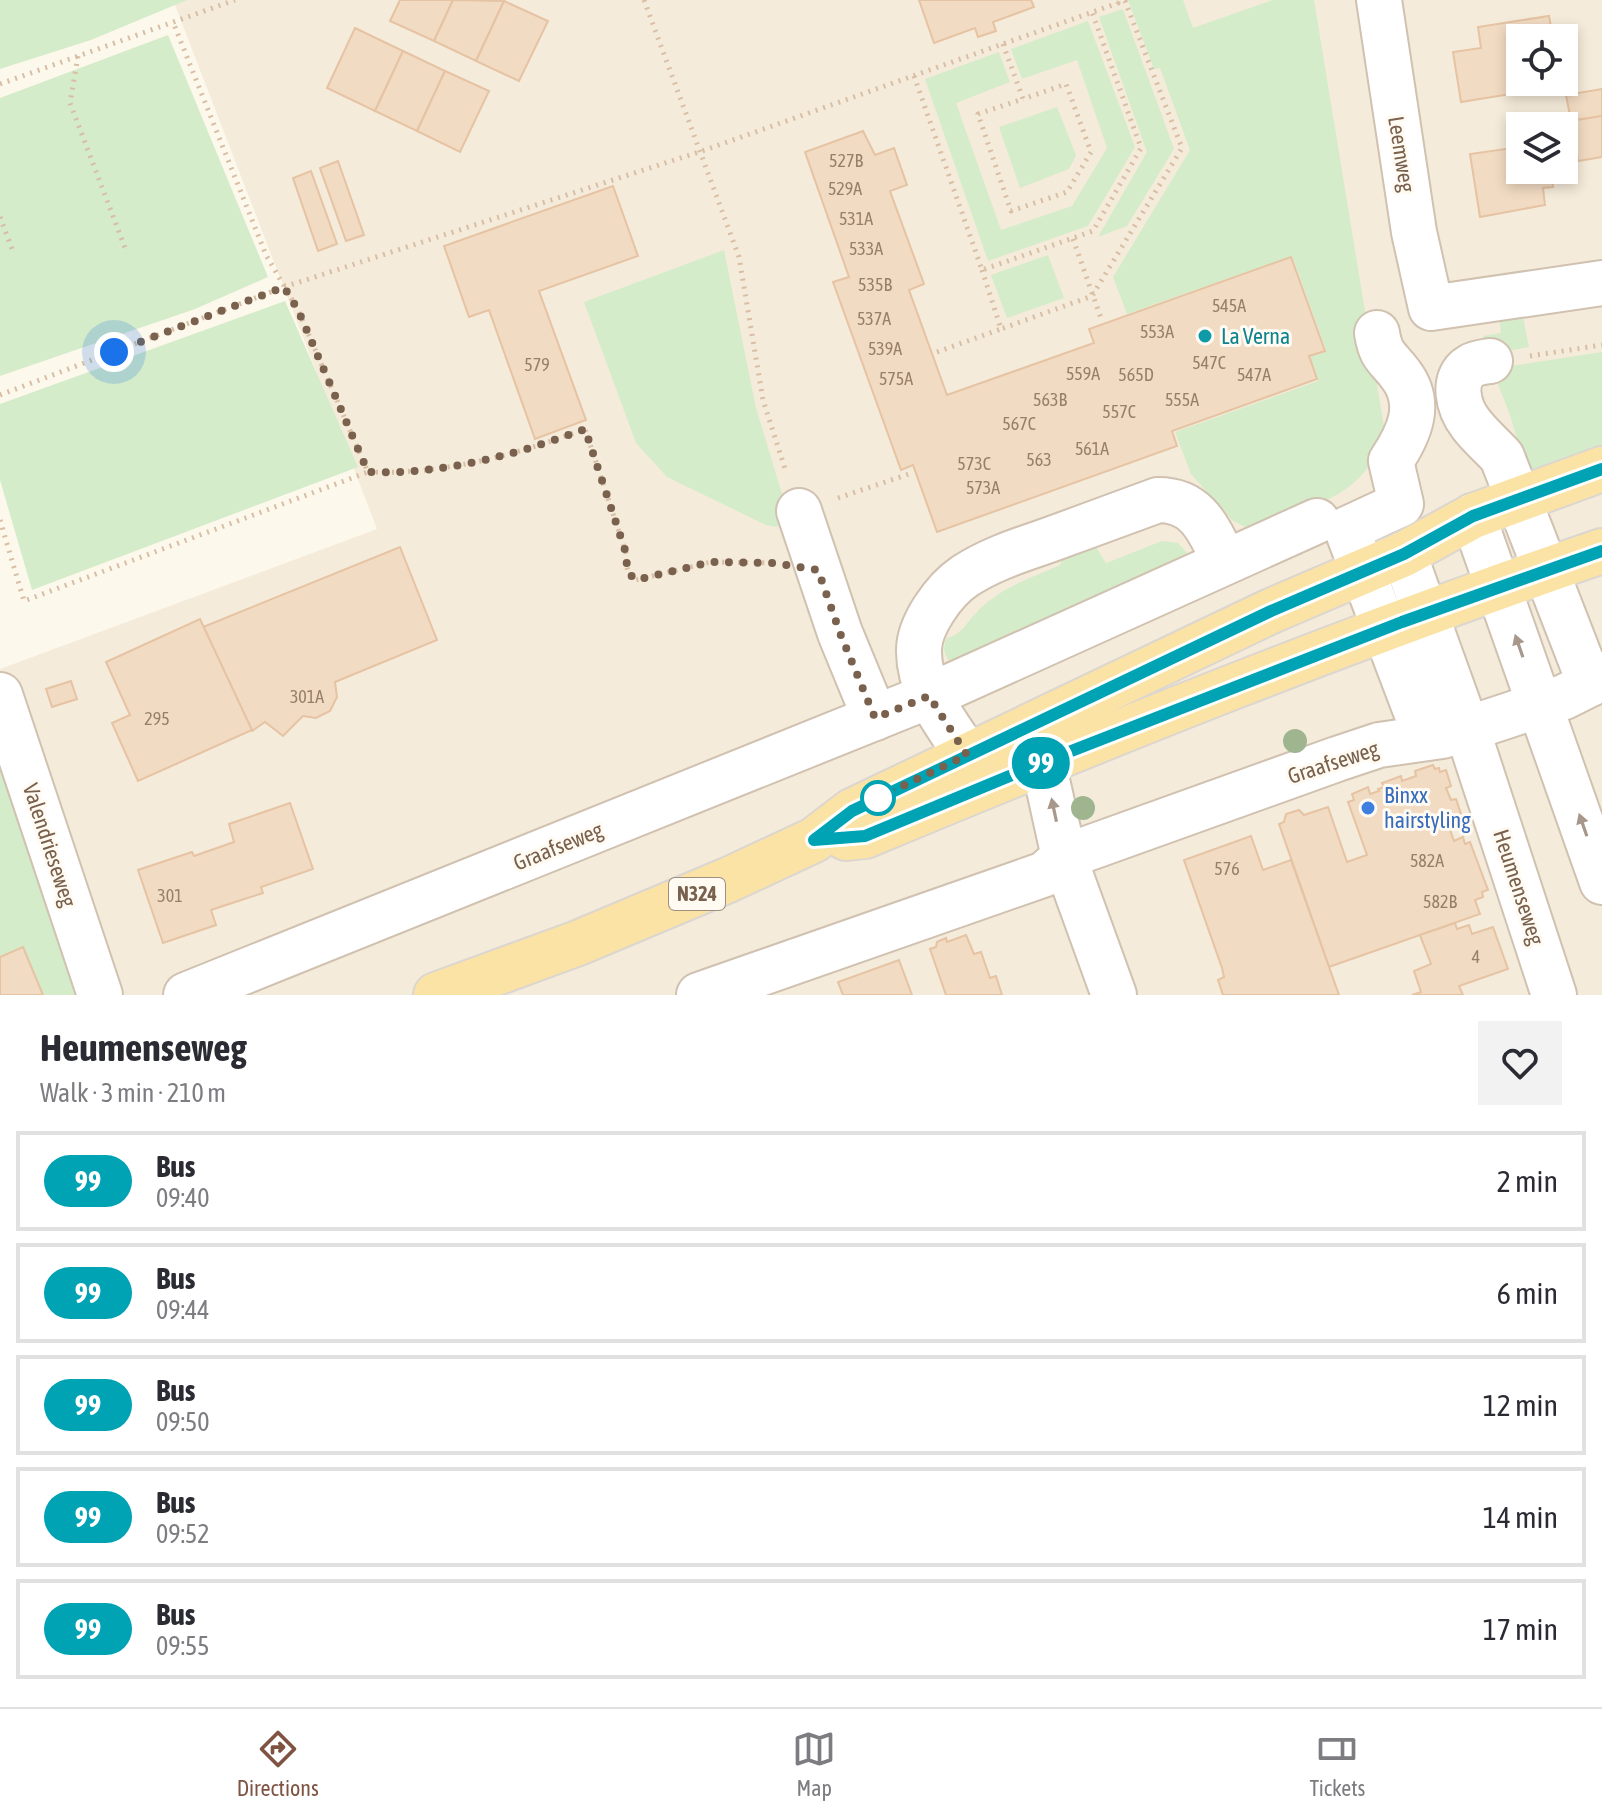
<!DOCTYPE html>
<meta charset="utf-8">
<style>
:root{--surface:#fff;--page:#f2f2f3;--text:#2b2b33;--muted:#7c7c81;--line:#e1e1e2;--accent:#7f5241}
body{margin:0;font-family:"Asap Condensed",sans-serif;background:var(--page);color:var(--text);height:100vh;display:flex;flex-direction:column;font-size:30px;white-space:nowrap}
*{box-sizing:border-box;margin:0}
p{font-size:26px;color:var(--muted)}
.icon{flex:none;width:44px;height:44px;fill:none;stroke:currentColor;stroke-width:2;stroke-linecap:round;stroke-linejoin:round}
.map{position:relative;height:995px;overflow:hidden}
.side{display:flex;flex-direction:column;background:var(--surface);flex:1}
.side>*{flex:none}
.badge{padding:0 16px;border-radius:26px;font-size:28px;line-height:52px}
.buttons{position:absolute;left:1506px;top:24px;display:grid;gap:16px}
.buttons a{display:grid;place-items:center;width:72px;height:72px;border-radius:0px;background:var(--surface);box-shadow:0 4px 12px #0003;font-size:40px}
.you{position:absolute;width:40px;height:40px;margin:-20px;border:6px solid #fff;border-radius:50%;background:#1a73e8;box-shadow:0 0 0 12px #1a73e833}
.map>.badge{position:absolute;translate:-50% -50%;box-shadow:0 0 0 4px #fff}
.round{display:grid;place-items:center;flex:none;width:84px;height:84px;border-radius:0px;background:var(--page)}
.summary{display:flex;align-items:center;justify-content:space-between;height:136px;padding:0 40px}
h1{font-size:38px;font-weight:700;line-height:60px}
ul{padding:0;list-style:none}
li{display:flex;align-items:center;gap:24px;height:100px;margin:0 16px 12px;padding:0 24px;border:4px solid var(--line);border-radius:0px}
li div{flex:1}
li b{display:block;font-size:30px}
li em{font-style:normal}
li .badge{min-width:88px;font-weight:700;text-align:center}
.dock{display:flex;justify-content:space-around;align-items:center;height:112px;border-top:2px solid var(--line);background:var(--surface);font-size:22px;color:var(--muted)}
.dock a{display:grid;justify-items:center;gap:4px}
.dock .selected{color:var(--accent)}
.map>svg:first-child{display:block}
</style>
<div class="map">
<svg width="1602" height="995" viewBox="0 0 1602 995">
<rect width="100%" height="100%" fill="#fdf8ec"/>
<path fill="#f5ebda" fill-rule="evenodd" d="M173,0h1429v995h-1602v-326l377,-140zM1520,38h44v44h-44zM1520,126h44v44h-44z"/>
<g fill="#d4ecc9">
<polygon points="0,0 187,0 91,40 0,69"/>
<path d="M1128,0h55l10,28 80,-28h41l70,427c-12,69 -70,77 -126,101l-9,1 -17,-9 -41,-46 -16,-42 143,-51 -8,-24 16,-7 -34,-94 -165,58 -14,-37 77,-127 -30,-82 -6,1z"/>
<polygon points="1123,9 1174,149 1127,226 1098,237 1147,152 1099,17"/>
<polygon points="1088,21 1135,147 1088,226 988,261 925,79 999,52 1010,82 956,103 1001,230 1072,206 1107,148 1077,60 1022,79 1011,49"/>
<polygon points="168,35 268,277 195,309 0,376 0,98"/>
<polygon points="1057,107 1076,155 1069,169 1020,188 999,127"/>
<polygon points="724,250 756,408 789,517 777,527 766,525 667,477 636,443 584,302"/>
<polygon points="1048,255 1064,298 1007,318 991,275"/>
<polygon points="285,301 358,467 32,590 0,480 0,404"/>
<polygon points="1522,312 1529,347 1488,355 1483,336 1501,333 1499,313"/>
<polygon points="1602,352 1602,447 1527,474 1510,415 1492,369"/>
<path d="M1162,541l16,2 10,11 3,9 -240,101c-7,-10 -9,-15 -4,-26 16,-4 18,-14 29,-25 22,-24 54,-35 84,-48l4,-10 31,-10 11,18z"/>
<polygon points="0,733 89,995 0,995"/>
</g>
<g fill="#f2dbc3" stroke="#e5c3a3" stroke-width="2">
<polygon points="400,0 453,0 434,41 390,21"/>
<polygon points="453,0 504,1 476,61 434,41"/>
<polygon points="919,0 1031,0 1034,7 993,22 996,31 978,37 975,28 934,43"/>
<polygon points="504,1 548,21 519,81 476,61"/>
<polygon points="1549,16 1553,38 1520,38 1520,82 1560,82 1560,86 1461,102 1453,52 1481,48 1478,27"/>
<polygon points="355,28 403,51 375,111 327,88"/>
<polygon points="403,51 445,71 417,131 375,111"/>
<polygon points="445,71 489,91 460,152 417,131"/>
<polygon points="1602,89 1602,116 1571,121 1566,95"/>
<polygon points="1602,116 1602,157 1578,161 1571,121"/>
<polygon points="1520,129 1520,170 1551,170 1553,187 1543,188 1545,205 1480,217 1470,154 1513,148 1511,130"/>
<polygon points="863,131 875,155 894,148 907,185 890,191 924,284 909,290 947,395 1094,343 1089,329 1291,257 1325,351 1309,356 1317,379 1172,431 1177,446 937,532 913,465 901,470 833,282 849,277 805,152"/>
<polygon points="338,161 364,235 346,241 320,168"/>
<polygon points="311,171 337,244 318,251 293,178"/>
<polygon points="613,186 638,256 539,291 586,420 535,439 489,310 469,317 444,246"/>
<polygon points="400,547 437,640 335,682 337,697 330,711 316,718 303,716 283,736 265,722 252,731 203,627"/>
<polygon points="200,619 252,730 138,781 112,723 130,715 106,662"/>
<polygon points="71,681 77,699 52,707 46,689"/>
<polygon points="1433,765 1435,769 1439,768 1440,772 1446,770 1451,786 1446,788 1451,800 1456,799 1461,814 1456,816 1457,821 1448,824 1454,841 1463,837 1465,844 1470,842 1488,890 1482,892 1483,897 1475,900 1480,914 1329,967 1279,824 1284,822 1286,814 1299,810 1304,815 1328,807 1347,862 1367,855 1348,802 1354,800 1352,794 1368,787 1370,794 1379,791 1378,789 1384,787 1382,783 1401,776 1402,781 1416,776 1415,771"/>
<polygon points="290,803 313,869 261,887 263,893 211,910 216,925 163,943 138,870 192,852 194,856 234,842 229,824"/>
<polygon points="1251,836 1263,870 1291,860 1339,995 1223,995 1218,980 1224,977 1222,968 1184,860"/>
<polygon points="1455,923 1457,929 1469,925 1472,934 1493,927 1508,969 1459,986 1463,995 1412,995 1421,992 1414,971 1431,964 1420,935"/>
<polygon points="966,935 974,954 981,952 990,978 996,976 1002,995 946,995 930,949 936,947 937,942 946,938 947,942"/>
<polygon points="23,947 43,995 0,995 0,957"/>
<polygon points="899,960 912,995 843,995 838,982"/>
</g>
<g fill="none" stroke-linecap="round" stroke-linejoin="round">
<defs>
<g id="minor">
<polyline points="1379,0 1414,232 1431,308 1602,283"/>
<path d="M1490,361c-6,1 -14,2 -19,5 -21,12 -12,43 0,58 9,12 21,22 31,33l88,227"/>
<polyline points="799,511 840,633 875,718"/>
<polyline points="1473,516 1602,882"/>
<path d="M1347,529l54,-25 -10,-43c18,-27 32,-57 10,-86 -13,-18 -20,-17 -24,-42"/>
<polyline points="1349,535 1426,738"/>
<polyline points="1404,554 1467,729 1554,995"/>
<polyline points="0,695 100,995"/>
<path d="M967,755c-20,-31 -48,-64 -48,-103 -1,-26 25,-62 46,-76 26,-17 55,-26 84,-36 36,-13 73,-27 109,-40 41,0 51,31 67,62"/>
<polyline points="1043,762 1064,857 1114,995"/>
<polyline points="186,995 929,696 1317,521"/>
<polyline points="699,995 1045,874 1064,857 1337,759 1379,745 1442,736 1467,729 1564,697 1590,684 1602,674"/>
</g>
<g id="major">
<path d="M846,838l19,-2c243,-101 488,-200 737,-285"/>
<polyline points="436,995 578,943 728,880 814,840 852,811 1271,611 1404,554 1473,516 1602,469"/>
</g>
</defs>
<use href="#minor" stroke="#d0c1b0" stroke-width="48"/>
<use href="#major" stroke="#dcd6d1" stroke-width="48"/>
<g stroke="#d8bea5" stroke-width="5" stroke-dasharray="2 6" stroke-linecap="butt">
<polyline points="644,0 739,257 763,400 786,472"/>
<polyline points="1003,44 1023,99 978,114 1011,211 1067,192 1091,152 1066,84 1023,99"/>
<polyline points="78,56 70,103 127,253"/>
<polyline points="914,76 982,270 1093,231 1141,148 1092,12"/>
<polyline points="0,84 235,0"/>
<polyline points="0,217 12,249"/>
<polyline points="1073,239 1102,321"/>
<polyline points="982,270 1001,329 1092,296 1182,148 1125,1 1118,3"/>
<polyline points="937,352 1001,329"/>
<polyline points="1530,356 1602,345"/>
<polyline points="0,395 284,287 702,151 1118,3 1117,0"/>
<path d="M368,472c74,3 148,-17 217,-43l42,127c-1,12 0,17 9,24l75,-18 61,1"/>
<polyline points="838,498 912,473"/>
<polyline points="0,520 24,601 368,472 298,310 266,255 173,22"/>
</g>
<use href="#minor" stroke="#fff" stroke-width="44"/>
<use href="#major" stroke="#fae3a5" stroke-width="44"/>
</g>
<g fill="#9eb590">
<circle cx="1295" cy="741" r="12"/>
<circle cx="1083" cy="808" r="12"/>
</g>
<defs><path id="oneway-solid" d="M-6-.8H1V-3.2L6.5 0L1 3.2V.8H-6Z" transform="scale(2)"/></defs>
<g fill="#a8988b">
<use href="#oneway-solid" transform="translate(1519 646) rotate(-109)"/>
<use href="#oneway-solid" transform="translate(1054 810) rotate(-102)"/>
<use href="#oneway-solid" transform="translate(1583 825) rotate(-109)"/>
</g>
<g fill="none" stroke-linecap="round" stroke-linejoin="round">
<defs>
<polyline id="line" points="1602,469 1473,516 1404,554 1271,611 852,811 814,840 865,836 1043,762 1402,622 1602,551"/>
</defs>
<use href="#line" stroke="#fff" stroke-width="18"/>
<use href="#line" stroke="#00a3b4" stroke-width="12"/>
<path stroke="#79614d" stroke-width="8" stroke-dasharray="0 14.4" d="M114,352l170,-65 14,23 70,162c74,3 148,-17 217,-43l42,127c-1,11 0,17 9,24l75,-18 62,1 45,7 22,63 35,85 54,-22 38,59 -89,43"/>
</g>
<circle fill="#0f9aa8" stroke="#fffbf3" stroke-width="3" cx="1205" cy="336" r="8"/>
<circle fill="#fff" stroke="#00a3b4" stroke-width="4" cx="878" cy="798" r="16"/>
<circle fill="#3f7fe0" stroke="#fffbf3" stroke-width="3" cx="1368" cy="808" r="8"/>
<g text-anchor="middle" stroke-width="6" stroke-linejoin="round" paint-order="stroke">
<g font-size="18" fill="#97806a">
<text x="846" y="167">527B</text>
<text x="845" y="195">529A</text>
<text x="856" y="225">531A</text>
<text x="866" y="255">533A</text>
<text x="875" y="291">535B</text>
<text x="1229" y="312">545A</text>
<text x="874" y="325">537A</text>
<text x="1157" y="338">553A</text>
<text x="885" y="355">539A</text>
<text x="1209" y="369">547C</text>
<text x="537" y="371">579</text>
<text x="1083" y="380">559A</text>
<text x="1136" y="381">565D</text>
<text x="1254" y="381">547A</text>
<text x="896" y="385">575A</text>
<text x="1050" y="406">563B</text>
<text x="1182" y="406">555A</text>
<text x="1119" y="418">557C</text>
<text x="1019" y="430">567C</text>
<text x="1092" y="455">561A</text>
<text x="1039" y="466">563</text>
<text x="974" y="470">573C</text>
<text x="983" y="494">573A</text>
<text x="307" y="703">301A</text>
<text x="157" y="725">295</text>
<text x="1427" y="867">582A</text>
<text x="1227" y="875">576</text>
<text x="170" y="902">301</text>
<text x="1440" y="908">582B</text>
<text x="1476" y="963">4</text>
</g>
<rect fill="#fffbf3" stroke="#a18f7f" stroke-width="2" x="669" y="878" width="56" height="32" rx="6"/>
<g font-size="20" font-weight="bold" fill="#79614d">
<text x="697" y="901">N324</text>
</g>
<g font-size="22" fill="#79614d" stroke="#fffbf3">
<text transform="translate(1402 154) rotate(81)" y="8">Leemweg</text>
<text transform="translate(1333 762) rotate(-18)" y="8">Graafseweg</text>
<text transform="translate(50 845) rotate(72)" y="8">Valendrieseweg</text>
<text transform="translate(558 846) rotate(-22)" y="8">Graafseweg</text>
<text transform="translate(1519 887) rotate(72)" y="8">Heumenseweg</text>
</g>
<g font-size="22" fill="#0d838f" stroke="#fffbf3" text-anchor="start">
<text x="1221" y="344">La Verna</text>
</g>
<g font-size="22" fill="#366cbe" stroke="#fffbf3" text-anchor="start">
<text x="1384" y="803">Binxx<tspan x="1384" dy="25">hairstyling</tspan></text>
</g>
</g>
</svg>
<div class="buttons">
<a><svg class="icon" aria-label="locate" viewBox="0 0 24 24"><circle cx="12" cy="12" r="6"/><path d="M12 2v4M12 18v4M2 12h4M18 12h4"/></svg></a>
<a><svg class="icon" aria-label="layers" viewBox="0 0 24 24"><path d="M12 4l9 5-9 5-9-5zM3 14l9 5 9-5"/></svg></a>
</div>
<div class="you" style="left:114px;top:352px"></div>
<b class="badge" style="left:1041px;top:763px;background:#00a3b4;color:#fff">99</b>
</div>
<section class="side">
<div class="summary"><div><h1>Heumenseweg</h1><p>Walk · 3 min · 210 m</p></div><a class="round"><svg class="icon" aria-label="heart" viewBox="0 0 24 24"><path d="M12 20l-8-8c-3-5 5-10 8-4 3-6 11-1 8 4z"/></svg></a></div>
<ul>
<li><span class="badge" style="background:#00a3b4;color:#fff">99</span><div><b>Bus</b><p>09:40</p></div><em>2 min</em></li>
<li><span class="badge" style="background:#00a3b4;color:#fff">99</span><div><b>Bus</b><p>09:44</p></div><em>6 min</em></li>
<li><span class="badge" style="background:#00a3b4;color:#fff">99</span><div><b>Bus</b><p>09:50</p></div><em>12 min</em></li>
<li><span class="badge" style="background:#00a3b4;color:#fff">99</span><div><b>Bus</b><p>09:52</p></div><em>14 min</em></li>
<li><span class="badge" style="background:#00a3b4;color:#fff">99</span><div><b>Bus</b><p>09:55</p></div><em>17 min</em></li>
</ul>
</section>
<nav class="dock">
<a class="selected"><svg class="icon" aria-label="directions" viewBox="0 0 24 24"><path d="M12 3l9 9-9 9-9-9zM9 14v-3h6M13 9l2 2-2 2"/></svg>Directions</a>
<a><svg class="icon" aria-label="map" viewBox="0 0 24 24"><path d="M3 6l6-2 6 2 6-2v14l-6 2-6-2-6 2zM9 4v14M15 6v14"/></svg>Map</a>
<a><svg class="icon" aria-label="tickets" viewBox="0 0 24 24"><path d="M3 7h18v10H3zM15 7v10"/></svg>Tickets</a>
</nav>
